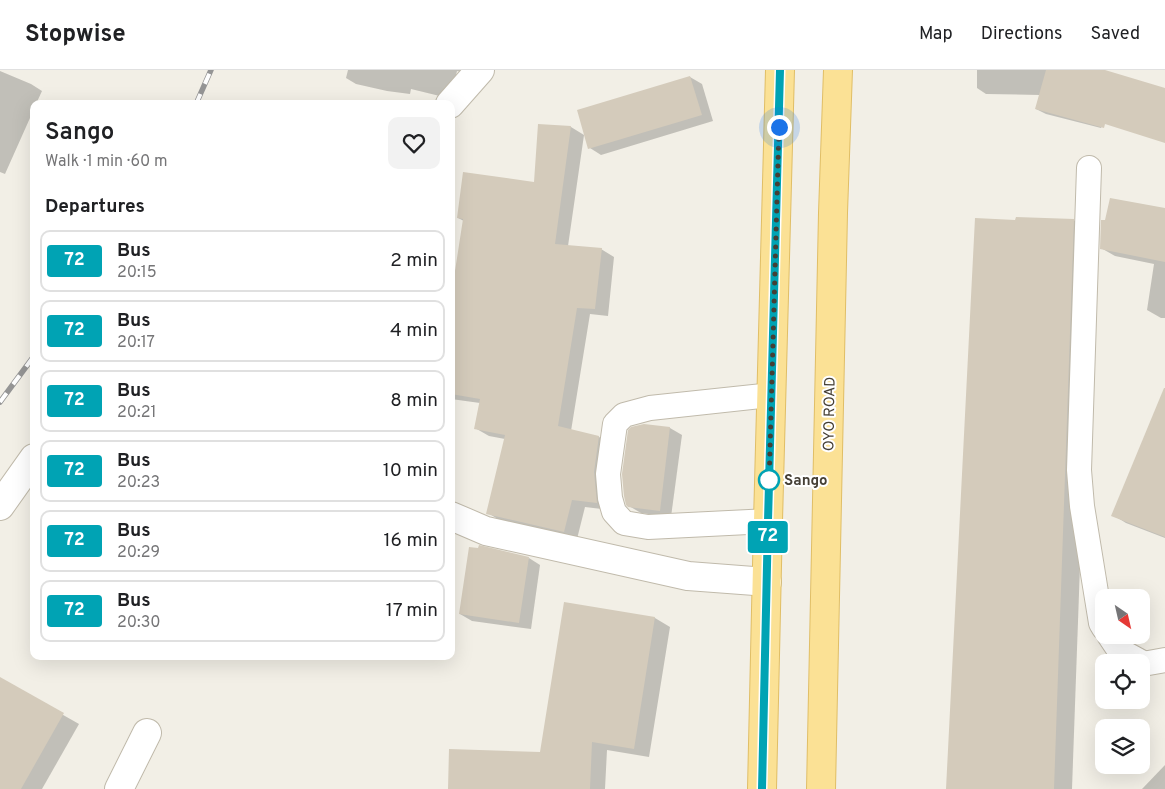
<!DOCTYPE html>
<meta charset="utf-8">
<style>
:root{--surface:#fff;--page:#f2f2f2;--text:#202124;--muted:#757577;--line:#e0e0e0}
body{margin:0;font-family:Overpass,sans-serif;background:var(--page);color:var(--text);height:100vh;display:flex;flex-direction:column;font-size:19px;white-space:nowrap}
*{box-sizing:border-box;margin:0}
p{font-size:16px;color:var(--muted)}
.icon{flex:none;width:28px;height:28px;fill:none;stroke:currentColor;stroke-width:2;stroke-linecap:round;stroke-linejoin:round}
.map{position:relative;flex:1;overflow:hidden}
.details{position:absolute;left:30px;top:30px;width:425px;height:560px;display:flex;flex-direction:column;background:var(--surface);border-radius:10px;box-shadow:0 5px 20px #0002}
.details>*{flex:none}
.badge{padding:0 10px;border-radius:4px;font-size:18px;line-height:32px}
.needle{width:32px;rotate:146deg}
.controls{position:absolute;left:1095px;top:519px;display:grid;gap:10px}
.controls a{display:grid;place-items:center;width:55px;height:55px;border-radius:10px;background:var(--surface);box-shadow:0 5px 20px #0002;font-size:25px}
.you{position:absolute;width:25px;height:25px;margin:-12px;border:4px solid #fff;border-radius:50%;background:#1a73e8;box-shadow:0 0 0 8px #1a73e833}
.map>.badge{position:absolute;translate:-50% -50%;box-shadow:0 0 0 2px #fff}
h2{padding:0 15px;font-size:19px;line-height:45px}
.round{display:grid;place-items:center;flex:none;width:52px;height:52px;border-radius:10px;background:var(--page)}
.overview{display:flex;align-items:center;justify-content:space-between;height:85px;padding:0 15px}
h1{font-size:24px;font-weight:600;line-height:38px}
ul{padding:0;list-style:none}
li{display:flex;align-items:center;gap:15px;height:62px;margin:0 10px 8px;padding:0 5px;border:2px solid var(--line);border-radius:10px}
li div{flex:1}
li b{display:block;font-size:19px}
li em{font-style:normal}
li .badge{min-width:55px;font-weight:700;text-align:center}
header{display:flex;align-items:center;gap:30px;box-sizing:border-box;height:70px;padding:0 25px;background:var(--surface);border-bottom:1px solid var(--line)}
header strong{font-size:24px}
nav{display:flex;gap:28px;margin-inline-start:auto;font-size:18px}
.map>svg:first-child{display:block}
</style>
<header>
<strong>Stopwise</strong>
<nav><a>Map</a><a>Directions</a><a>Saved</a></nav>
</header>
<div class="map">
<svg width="1165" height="719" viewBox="0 0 1165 719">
<rect width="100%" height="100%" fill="#f2efe6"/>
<g fill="#0003">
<polygon points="348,0 469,0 468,4 457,1 452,23 448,28 411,19 410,24 387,21 356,14 346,8"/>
<polygon points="977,0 1090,0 1165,19 1165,67 1108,45 1101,58 1046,44 1036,39 1040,25 986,24 977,18"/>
<polygon points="0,1 31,14 42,21 36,34 34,34 34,39 5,104 0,102"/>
<polygon points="690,7 702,14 713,51 601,85 590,78"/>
<polygon points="539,56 571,57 584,65 568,176 601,179 614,187 608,246 590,244 571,361 599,367 612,375 610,440 585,437 577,469 501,451 488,443 505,369 489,366 475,358 480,333 451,329 451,229 464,151 458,148 535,113"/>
<polygon points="1165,140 1165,248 1161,248 1147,240 1154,194 1115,186 1101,178"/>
<polygon points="1073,150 1092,161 1072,719 947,719 1017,151"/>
<polygon points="1165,319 1165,468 1126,453 1113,445"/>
<polygon points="645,355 670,358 682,365 671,447 641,443 629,436"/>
<polygon points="529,488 540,495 531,559 472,551 460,544"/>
<polygon points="565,534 655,548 670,557 649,687 607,680 605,719 449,719 541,683"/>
<polygon points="0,609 79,654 42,719 0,719"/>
<polygon points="1165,695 1165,719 1142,719"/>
</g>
<g fill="#d4cbbb">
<polygon points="1046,0 1105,0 1165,18 1165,73 1105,54 1104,58 1035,39"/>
<polygon points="690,6 702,45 588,79 577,40"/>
<polygon points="538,54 571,56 555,174 602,178 595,239 577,238 558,356 599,366 594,402 597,433 572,430 564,462 486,444 505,365 474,359 480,329 451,324 451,227 463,149 457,148 463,102 534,112"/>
<polygon points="1110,128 1165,138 1165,192 1100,179 1101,150 1105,150"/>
<polygon points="1016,147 1074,149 1054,719 946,719 975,148 1015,150"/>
<polygon points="1164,318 1165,318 1165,467 1111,446"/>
<polygon points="644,354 670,357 660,441 628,437 626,435 624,426 622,404 628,360 631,357"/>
<polygon points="479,475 529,487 519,553 459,544 469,477 478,478"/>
<polygon points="564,532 655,547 634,679 592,672 590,719 448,719 449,679 540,682"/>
<polygon points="0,607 64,643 21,719 0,719"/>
</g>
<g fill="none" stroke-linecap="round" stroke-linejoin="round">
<defs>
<g id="service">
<polyline points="1089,98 1079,400 1082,436 1101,553 1104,558"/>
<polyline points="768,451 648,457 624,453 614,442 610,428 608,404 615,354 624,345 650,338 771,325"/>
<polyline points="1109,565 1119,580 1141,592"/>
<polyline points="1141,593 1143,594 1165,590"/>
</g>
<g id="minor">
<polyline points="450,34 480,0"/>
<polyline points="0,436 34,388"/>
<polyline points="451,446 486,461 688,506 767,512"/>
<polyline points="119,719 147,663"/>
</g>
<g id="primary">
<polyline points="762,719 768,451 780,0"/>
<polyline points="821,719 833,143 838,0"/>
</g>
</defs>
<use href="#service" stroke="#c0baab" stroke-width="26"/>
<use href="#minor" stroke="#c0baab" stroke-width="30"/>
<use href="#primary" stroke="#e0be66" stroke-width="30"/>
<use href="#service" stroke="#fff" stroke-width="24"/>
<use href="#minor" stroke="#fff" stroke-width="28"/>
<use href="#primary" stroke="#fbe195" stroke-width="28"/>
<defs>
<g id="rail">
<polyline points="196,34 211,0"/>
<polyline points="0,332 34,286"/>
</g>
</defs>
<use href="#rail" stroke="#959595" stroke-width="5.5"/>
<use href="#rail" stroke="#fff" stroke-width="4" stroke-dasharray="11" stroke-linecap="butt"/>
</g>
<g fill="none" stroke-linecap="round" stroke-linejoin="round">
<defs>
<polyline id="line" points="762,719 768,451 780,0"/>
</defs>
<use href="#line" stroke="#fff" stroke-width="11"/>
<use href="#line" stroke="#00a3b4" stroke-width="8"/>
<polyline stroke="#453f35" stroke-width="5" stroke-dasharray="0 9" points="769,410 769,415 779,57"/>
</g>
<circle fill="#fff" stroke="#00a3b4" stroke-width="2.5" cx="769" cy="410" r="10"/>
<g text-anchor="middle" stroke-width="4" stroke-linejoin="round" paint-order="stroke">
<g font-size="15" fill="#453f35" stroke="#fff">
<text transform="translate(829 344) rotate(-89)" y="5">OYO ROAD</text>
</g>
<g font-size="15" font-weight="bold" fill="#453f35" stroke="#fff" text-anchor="start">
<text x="784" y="415">Sango</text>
</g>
</g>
</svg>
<div class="controls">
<a><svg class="needle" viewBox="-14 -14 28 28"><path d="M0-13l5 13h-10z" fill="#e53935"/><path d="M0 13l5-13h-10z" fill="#757577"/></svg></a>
<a><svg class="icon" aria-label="locate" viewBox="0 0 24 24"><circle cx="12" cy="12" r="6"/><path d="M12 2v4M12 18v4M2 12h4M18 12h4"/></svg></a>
<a><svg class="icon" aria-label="layers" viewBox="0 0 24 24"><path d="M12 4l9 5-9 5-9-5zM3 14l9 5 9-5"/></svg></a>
</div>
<div class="you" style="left:779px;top:57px"></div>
<b class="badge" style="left:768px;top:467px;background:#00a3b4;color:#fff">72</b>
<section class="details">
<div class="overview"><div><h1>Sango</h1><p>Walk · 1 min · 60 m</p></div><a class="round"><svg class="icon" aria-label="heart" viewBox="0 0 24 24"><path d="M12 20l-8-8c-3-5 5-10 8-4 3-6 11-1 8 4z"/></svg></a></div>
<h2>Departures</h2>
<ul>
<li><span class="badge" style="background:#00a3b4;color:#fff">72</span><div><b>Bus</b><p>20:15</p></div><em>2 min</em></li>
<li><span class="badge" style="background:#00a3b4;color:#fff">72</span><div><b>Bus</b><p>20:17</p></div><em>4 min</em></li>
<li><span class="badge" style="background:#00a3b4;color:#fff">72</span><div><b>Bus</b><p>20:21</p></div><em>8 min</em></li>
<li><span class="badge" style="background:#00a3b4;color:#fff">72</span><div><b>Bus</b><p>20:23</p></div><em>10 min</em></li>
<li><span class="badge" style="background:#00a3b4;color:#fff">72</span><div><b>Bus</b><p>20:29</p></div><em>16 min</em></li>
<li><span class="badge" style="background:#00a3b4;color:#fff">72</span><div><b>Bus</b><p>20:30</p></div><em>17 min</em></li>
</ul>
</section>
</div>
